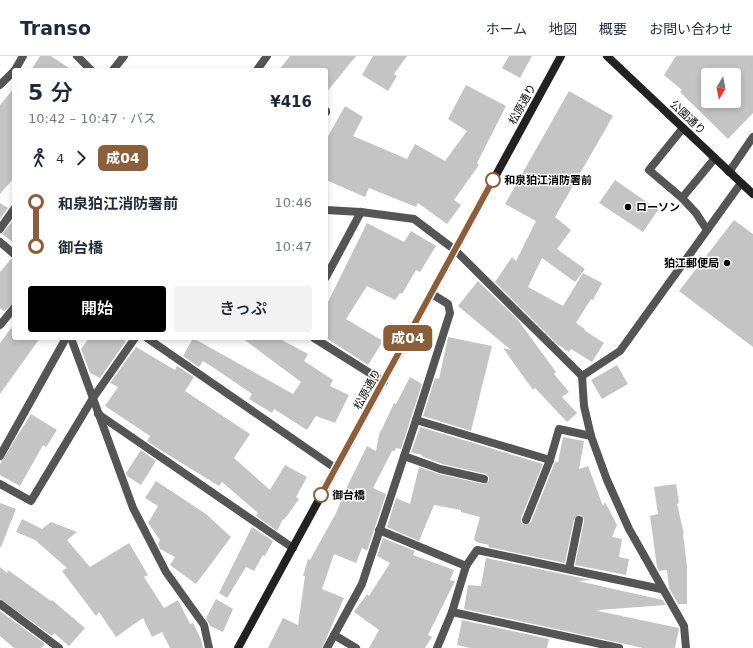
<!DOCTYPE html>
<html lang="ja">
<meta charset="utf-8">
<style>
:root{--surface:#fff;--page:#f2f2f3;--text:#1f2937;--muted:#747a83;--line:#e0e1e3;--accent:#000}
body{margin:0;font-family:"DejaVu Sans","Noto Sans JP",sans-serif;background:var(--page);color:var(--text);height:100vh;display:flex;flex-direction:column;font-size:15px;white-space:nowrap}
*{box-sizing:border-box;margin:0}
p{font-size:13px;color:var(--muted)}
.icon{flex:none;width:22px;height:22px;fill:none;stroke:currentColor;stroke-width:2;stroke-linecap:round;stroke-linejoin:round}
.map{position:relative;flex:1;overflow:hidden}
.details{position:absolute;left:12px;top:12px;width:316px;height:272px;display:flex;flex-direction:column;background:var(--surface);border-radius:4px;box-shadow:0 2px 6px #0003}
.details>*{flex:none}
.badge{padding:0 8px;border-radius:6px;font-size:14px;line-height:26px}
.needle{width:26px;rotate:190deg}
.fabs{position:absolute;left:701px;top:12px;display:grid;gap:8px}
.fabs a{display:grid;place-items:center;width:40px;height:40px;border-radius:4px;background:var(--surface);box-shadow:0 2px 6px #0003;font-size:20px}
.map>.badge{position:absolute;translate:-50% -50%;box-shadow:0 0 0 2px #fff}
.legs{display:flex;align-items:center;gap:6px;height:44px;padding:0 16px;font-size:13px}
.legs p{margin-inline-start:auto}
.overview{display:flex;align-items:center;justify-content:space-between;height:68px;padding:0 16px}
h1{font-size:22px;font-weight:600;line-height:30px}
.primary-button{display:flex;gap:8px;margin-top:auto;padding:8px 16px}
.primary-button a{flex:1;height:46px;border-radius:4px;background:var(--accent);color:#fff;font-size:16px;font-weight:600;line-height:46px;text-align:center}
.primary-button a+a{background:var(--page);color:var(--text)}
ul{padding:0 16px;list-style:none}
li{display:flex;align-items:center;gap:14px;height:44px;font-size:15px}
li i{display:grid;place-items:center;width:6px;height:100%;margin:0 5px;background:currentColor}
li i::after{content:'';width:10px;height:10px;margin:-5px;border:3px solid;border-radius:50%;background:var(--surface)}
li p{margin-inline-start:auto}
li:first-child i{background:linear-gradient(#0000 50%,currentColor 0)}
li:last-child i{background:linear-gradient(currentColor 50%,#0000 0)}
header{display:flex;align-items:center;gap:24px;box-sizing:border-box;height:56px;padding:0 20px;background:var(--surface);border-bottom:1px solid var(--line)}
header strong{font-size:19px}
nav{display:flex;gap:22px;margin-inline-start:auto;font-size:14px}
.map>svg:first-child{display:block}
</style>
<header>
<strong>Transo</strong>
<nav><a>ホーム</a><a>地図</a><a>概要</a><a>お問い合わせ</a></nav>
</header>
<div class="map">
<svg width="753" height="592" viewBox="0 0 753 592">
<rect width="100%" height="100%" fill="#fff"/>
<g fill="#c4c4c4" fill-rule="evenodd">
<polygon points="40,0 51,0 72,14 31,14"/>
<polygon points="290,0 356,0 326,37 326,14 279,14"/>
<polygon points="373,0 407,0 394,18 397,20 388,35 362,19"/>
<polygon points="509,0 532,0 520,22 502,12"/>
<path d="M676,0h77v57l-25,26 -48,-47 2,-2 -18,-15zM708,19h26v26h-26z"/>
<polygon points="466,29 506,50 477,107 479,109 454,144 461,149 447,168 418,147 416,151 369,132 365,141 326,124 326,84 345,50 363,61 353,80 407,103 415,88 445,105 467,75 448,63"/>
<polygon points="14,32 14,122 0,138 0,49"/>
<polygon points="569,35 613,60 555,161 571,174 557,193 585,213 575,226 542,202 528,231 563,250 583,217 602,227 593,244 591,243 576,267 585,273 584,274 604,287 592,306 571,293 569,296 557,288 495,226 512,201 516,205 536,165 505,148"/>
<polygon points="615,124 658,154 643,176 599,147"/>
<polygon points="0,147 8,152 0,163"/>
<polygon points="14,163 14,187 2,178"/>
<polygon points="734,164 753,178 753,291 679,235"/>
<polygon points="367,167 404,186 411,175 436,190 420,216 416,214 402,238 400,237 395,244 367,230 346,263 383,285 368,309 326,282 326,250"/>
<polygon points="11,203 14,203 14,247 4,255 0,252 0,216"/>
<polygon points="478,225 518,264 556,316 554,318 569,336 562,341 577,357 567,366 535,332 533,334 503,292 511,294 458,250"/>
<polygon points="14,268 14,282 40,282 0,338 0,287"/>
<polygon points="448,281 492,290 471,375 423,360 435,322 439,323"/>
<polygon points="89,282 121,282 126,285 100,322 90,317 81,293"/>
<polygon points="193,282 293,338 301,326 242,282 278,282 308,298 304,305 333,324 330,330 349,339 335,367 316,360 307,374 274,353 272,357 249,343 252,338 214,312 203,305 199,311 183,300"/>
<polygon points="136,291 175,314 177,310 194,321 185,335 250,378 234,402 270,434 285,409 307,421 296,441 299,443 284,464 283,463 277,475 256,460 258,457 222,426 219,430 162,395 147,385 150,380 105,350 118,331 110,327"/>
<polygon points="617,309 628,328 602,343 591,324"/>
<polygon points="410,321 422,328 401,393 396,392 395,395 392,395 373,432 386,438 367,495 362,492 356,507 334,498 322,533 344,542 322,592 268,592 283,562 298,569 305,520 303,520 308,503 310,504 336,457 346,433 367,390 376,395 380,375 381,375 394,347 396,348"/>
<polygon points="31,358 57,374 46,391 43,389 20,430 0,419 0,408"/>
<polygon points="420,371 543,408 521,462 521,467 526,469 531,466 555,406 558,406 563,381 584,385 579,413 588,410 603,450 605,446 617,469 612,481 622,483 619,501 629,503 626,519 575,509 584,465 583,460 580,459 574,463 565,507 488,491 489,489 476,486 474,483 480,461 461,456 461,454 434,449 419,485 387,471 396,442 410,448 419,411 439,418 483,428 489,425 489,421 486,418 442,408 421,400 422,399 411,396"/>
<polygon points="141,394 156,405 141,429 127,420 126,417"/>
<polygon points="156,425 206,458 231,481 196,528 170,509 175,501 160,493 158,488 160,484 148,467 158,450 145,442"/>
<polygon points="676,428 679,447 677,448 684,478 683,478 687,511 687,548 678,548 669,532 667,514 659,515 657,511 650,460 658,458 654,431"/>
<polygon points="0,447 16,453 1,491 0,491"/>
<polygon points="22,463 42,473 51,466 77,476 67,484 90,511 129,487 148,519 144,521 164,552 178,544 190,568 193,567 201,583 203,592 170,592 162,576 152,581 143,562 116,581 99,556 96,560 62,515 67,512 35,484 16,476"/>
<polygon points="252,471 273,485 265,500 263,499 254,515 246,511 227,542 219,537"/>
<polygon points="383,482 415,495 413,499 454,514 450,524 455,525 428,579 432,581 425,592 369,592 379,574 354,556 367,538 369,540 390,507 377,500"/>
<polygon points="486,502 591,524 578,525 663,544 666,549 598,554 598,555 679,572 675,592 643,592 464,553 468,529 481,530"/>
<polygon points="0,511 7,517 8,514 51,545 52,544 85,572 69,590 54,577 52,580 0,543"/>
<polygon points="216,543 233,553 223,576 210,570 206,562"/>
<polygon points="0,555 45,588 41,592 14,592 0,580"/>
<polygon points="462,564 549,583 547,592 470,592 457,589"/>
</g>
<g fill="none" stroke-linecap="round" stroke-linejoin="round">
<g stroke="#555" stroke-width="8">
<polyline points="15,14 23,0"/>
<polyline points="0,29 14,15"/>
<polyline points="326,56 326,55"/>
<polyline points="683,72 649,114 682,142 715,102"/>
<polyline points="682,142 696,157 707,174"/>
<polyline points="326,221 361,156"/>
<polyline points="0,400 66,282"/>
<polyline points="404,400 440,413 484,423"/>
<polyline points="0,428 31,445 93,342"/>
<polyline points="526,464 550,404"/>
<polyline points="569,513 579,464"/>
<polyline points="334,579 356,592"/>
<polyline points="437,592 452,556"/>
</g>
<g stroke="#555" stroke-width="8">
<polyline points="77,0 91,14"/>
<polyline points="113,14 124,0"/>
<polyline points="257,14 267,0"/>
<polyline points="729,116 753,81"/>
<polyline points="326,154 361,156 414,163 455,194 582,320 584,350 591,380 607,424 629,473 684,570 686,592"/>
<polyline points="0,173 14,153"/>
<polyline points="0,186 14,198"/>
<polyline points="432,238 448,248 450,257 416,364 550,404 559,373 591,380"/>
<polyline points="0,269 14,252"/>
<polyline points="71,282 133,452 166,516 204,569 209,592"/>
<polyline points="147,282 335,412"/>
<polyline points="314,282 384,326"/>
<polyline points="582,320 620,295 741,127"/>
<polyline points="93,342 135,282"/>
<polyline points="98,358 293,492"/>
<polyline points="379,474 466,510"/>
<polyline points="0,548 59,592"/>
<polyline points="327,592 362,528 416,364"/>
<polyline points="619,592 452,556 466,510 477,494 661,533"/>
</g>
<g stroke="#222" stroke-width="8">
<polyline points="607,0 753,138"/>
<polyline points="238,592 561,0"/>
</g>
</g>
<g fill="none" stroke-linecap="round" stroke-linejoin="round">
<defs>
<polyline id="line-1" points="321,439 493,124"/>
</defs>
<use href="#line-1" stroke="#fff" stroke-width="9"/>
<use href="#line-1" stroke="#8b5e3c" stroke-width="6"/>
</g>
<g fill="#fff" stroke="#8b5e3c" stroke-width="2">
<circle cx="493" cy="124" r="7"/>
<circle cx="321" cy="439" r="7"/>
</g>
<g fill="#000" stroke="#fff" stroke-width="1.5">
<circle cx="628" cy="151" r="4"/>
<circle cx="727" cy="207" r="4"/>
</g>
<g text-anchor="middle" stroke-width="3" stroke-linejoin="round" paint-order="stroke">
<g font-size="11" fill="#000" stroke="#fff">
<text transform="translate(522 48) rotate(-61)" y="4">松原通り</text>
<text transform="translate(688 61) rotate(43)" y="4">公園通り</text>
<text transform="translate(367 333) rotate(-61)" y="4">松原通り</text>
</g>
<g font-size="11" font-weight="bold" fill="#000" stroke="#fff" text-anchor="start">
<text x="504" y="128">和泉狛江消防署前</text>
<text x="332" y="443">御台橋</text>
</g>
<g font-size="11" font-weight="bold" fill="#000" stroke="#fff" text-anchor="start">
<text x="636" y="155">ローソン</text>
<text x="719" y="211" text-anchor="end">狛江郵便局</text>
</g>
</g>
</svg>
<div class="fabs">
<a><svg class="needle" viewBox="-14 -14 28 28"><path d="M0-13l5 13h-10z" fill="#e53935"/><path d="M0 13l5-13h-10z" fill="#747a83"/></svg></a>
</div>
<b class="badge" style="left:408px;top:282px;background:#8b5e3c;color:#fff">成04</b>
<section class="details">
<div class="overview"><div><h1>5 分</h1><p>10:42 – 10:47 · バス</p></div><b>¥416</b></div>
<div class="legs"><svg class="icon" aria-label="walk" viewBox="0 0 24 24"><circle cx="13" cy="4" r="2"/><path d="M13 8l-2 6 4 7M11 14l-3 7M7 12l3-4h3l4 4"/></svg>4<svg class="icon" aria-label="forward" viewBox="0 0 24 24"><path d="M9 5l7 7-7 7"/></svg><b class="badge" style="background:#8b5e3c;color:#fff">成04</b></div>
<ul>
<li><i style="color:#8b5e3c"></i><b>和泉狛江消防署前</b><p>10:46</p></li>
<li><i style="color:#8b5e3c"></i><b>御台橋</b><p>10:47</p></li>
</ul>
<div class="primary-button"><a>開始</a><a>きっぷ</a></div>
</section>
</div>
